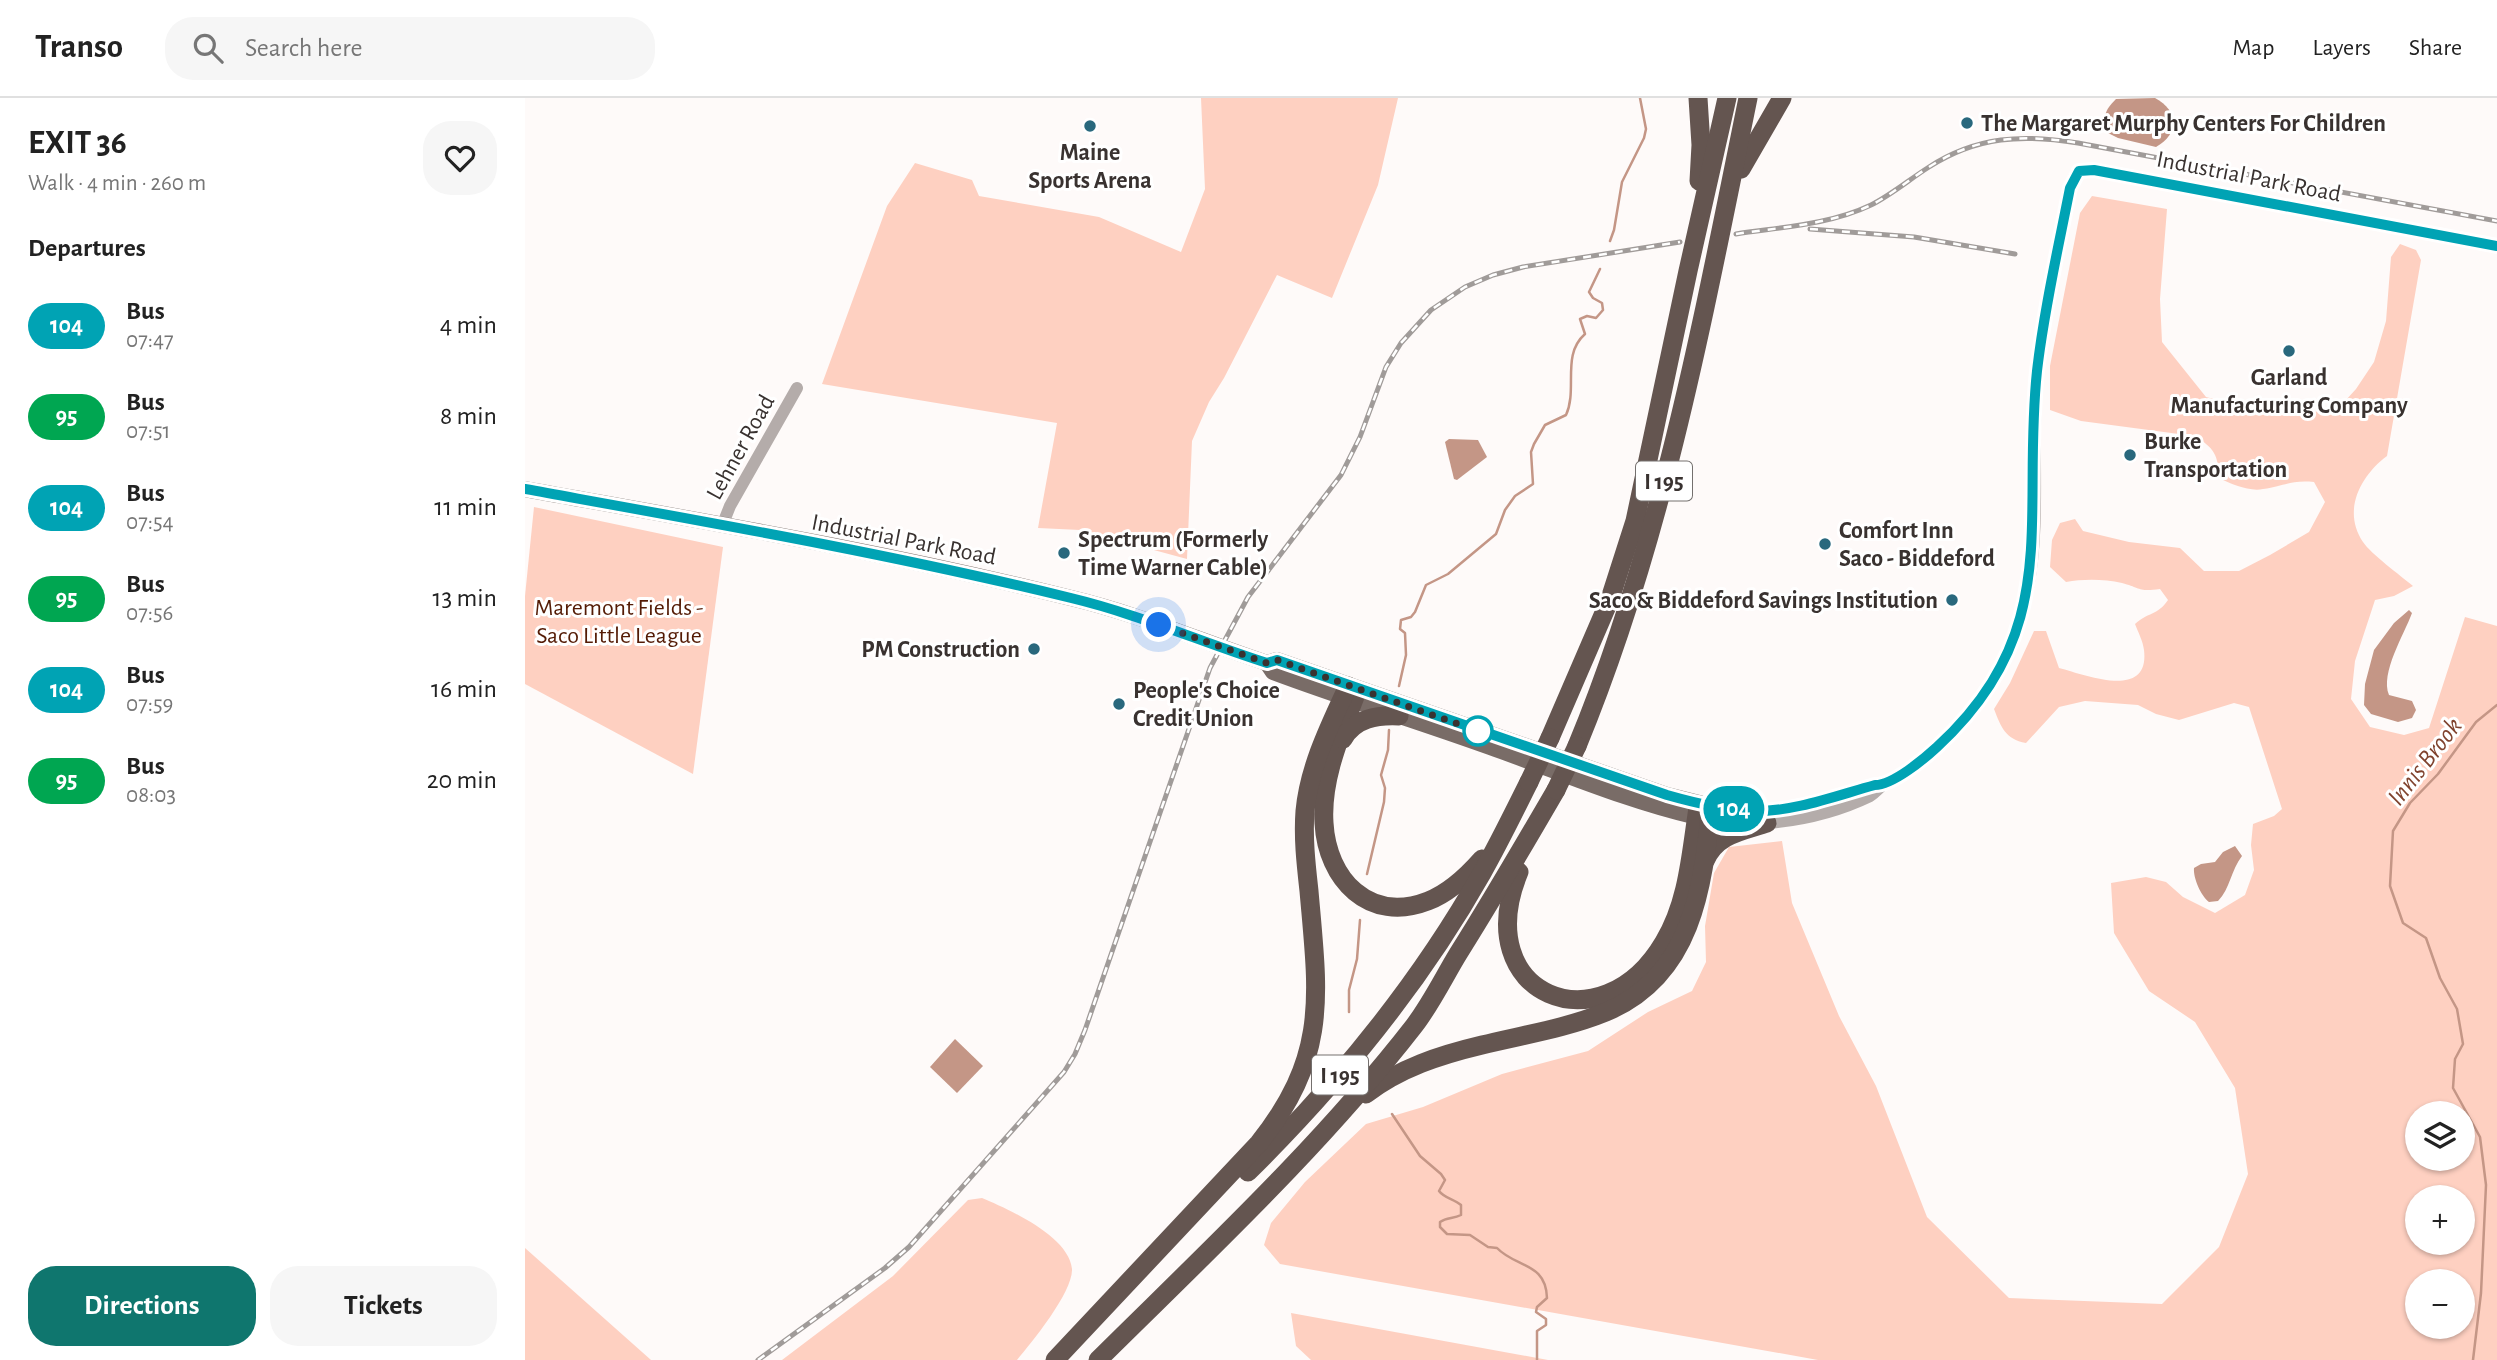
<!DOCTYPE html>
<meta charset="utf-8">
<style>
:root{--surface:#fff;--page:#f6f6f6;--text:#222;--muted:#767676;--line:#e0e0e0;--accent:#0f766e}
body{margin:0;font-family:"Alegreya Sans",sans-serif;background:var(--page);color:var(--text);height:100vh;display:flex;flex-direction:column;font-size:26px;white-space:nowrap}
*{box-sizing:border-box;margin:0}
p{font-size:23px;color:var(--muted)}
.icon{flex:none;width:38px;height:38px;fill:none;stroke:currentColor;stroke-width:2;stroke-linecap:round;stroke-linejoin:round}
.map{position:relative;flex:1;overflow:hidden}
.sheet{display:flex;flex-direction:column;background:var(--surface);width:525px}
.sheet>*{flex:none}
.badge{padding:0 14px;border-radius:23px;font-size:24px;line-height:46px}
.controls{position:absolute;left:1880px;top:1003px;display:grid;gap:14px}
.controls a{display:grid;place-items:center;width:70px;height:70px;border-radius:50%;background:var(--surface);box-shadow:0 2px 5px #0004;font-size:35px}
.you{position:absolute;width:35px;height:35px;margin:-18px;border:5px solid #fff;border-radius:50%;background:#1a73e8;box-shadow:0 0 0 10px #1a73e833}
.map>.badge{position:absolute;translate:-50% -50%;box-shadow:0 0 0 4px #fff}
h2{padding:0 28px;font-size:26px;line-height:63px}
.round{display:grid;place-items:center;flex:none;width:74px;height:74px;border-radius:28px;background:var(--page)}
.overview{display:flex;align-items:center;justify-content:space-between;height:119px;padding:0 28px}
h1{font-size:33px;font-weight:700;line-height:52px}
.action{display:flex;gap:14px;margin-top:auto;padding:14px 28px}
.action a{flex:1;height:80px;border-radius:28px;background:var(--accent);color:#fff;font-size:28px;font-weight:700;line-height:80px;text-align:center}
.action a+a{background:var(--page);color:var(--text)}
ul{padding:0;list-style:none}
li{display:flex;align-items:center;gap:21px;height:91px;padding:0 28px}
li div{flex:1}
li b{display:block;font-size:26px}
li em{font-style:normal}
li .badge{min-width:77px;font-weight:700;text-align:center}
header{display:flex;align-items:center;gap:42px;box-sizing:border-box;height:98px;padding:0 35px;background:var(--surface);border-bottom:2px solid var(--line)}
header strong{font-size:33px}
nav{display:flex;gap:38px;margin-inline-start:auto;font-size:24px}
.search{width:490px;height:63px;background:var(--page);display:flex;align-items:center;gap:18px;box-sizing:border-box;padding:0 24px;border-radius:28px;color:var(--muted);font-size:26px}
main{display:flex;flex:1;min-height:0}
.map>svg:first-child{display:block}
</style>
<header>
<strong>Transo</strong>
<div class="search"><svg class="icon" aria-label="search" viewBox="0 0 24 24"><circle cx="10" cy="10" r="6"/><path d="M15 15l6 6"/></svg>Search here</div>
<nav><a>Map</a><a>Layers</a><a>Share</a></nav>
</header>
<main>
<section class="sheet">
<div class="overview"><div><h1>EXIT 36</h1><p>Walk · 4 min · 260 m</p></div><a class="round"><svg class="icon" aria-label="heart" viewBox="0 0 24 24"><path d="M12 20l-8-8c-3-5 5-10 8-4 3-6 11-1 8 4z"/></svg></a></div>
<h2>Departures</h2>
<ul>
<li><span class="badge" style="background:#00a3b4;color:#fff">104</span><div><b>Bus</b><p>07:47</p></div><em>4 min</em></li>
<li><span class="badge" style="background:#00a651;color:#fff">95</span><div><b>Bus</b><p>07:51</p></div><em>8 min</em></li>
<li><span class="badge" style="background:#00a3b4;color:#fff">104</span><div><b>Bus</b><p>07:54</p></div><em>11 min</em></li>
<li><span class="badge" style="background:#00a651;color:#fff">95</span><div><b>Bus</b><p>07:56</p></div><em>13 min</em></li>
<li><span class="badge" style="background:#00a3b4;color:#fff">104</span><div><b>Bus</b><p>07:59</p></div><em>16 min</em></li>
<li><span class="badge" style="background:#00a651;color:#fff">95</span><div><b>Bus</b><p>08:03</p></div><em>20 min</em></li>
</ul>
<div class="action"><a>Directions</a><a>Tickets</a></div>
</section>
<div class="map">
<svg width="1972" height="1262" viewBox="0 0 1972 1262">
<rect width="100%" height="100%" fill="#fefaf9"/>
<g fill="#fed0c1" fill-rule="evenodd">
<polygon points="676,0 873,0 853,87 807,200 752,177 699,280 684,304 667,343 662,461 555,432 513,430 532,325 297,286 362,108 390,65 447,82 454,98 574,119 656,154 680,91"/>
<path d="M1567,98l75,13 -7,90 2,43 44,55 30,8 57,6 42,1 21,-23 18,-27 12,-41 5,-64 9,-13 16,6 5,10 -34,196c-27,20 -45,55 -24,86 8,12 37,33 50,44l-19,10 -19,4 -20,61 -4,38 19,28 34,8 25,-7 36,-111 32,9v734h-679l-538,-96 -16,-19 7,-22 34,-41 61,-58 57,-17 79,-33 86,-23 60,-39 44,-21 14,-29 -1,-36 9,-53 15,-26 53,-6 10,62 47,113 37,70 51,131 82,81 153,6 57,-57 29,-73 -13,-86 -40,-66 -46,-31 -35,-58 -3,-50 35,-6 20,5 17,15 32,16 30,-18 9,-25 -3,-25 2,-21 21,-8 8,-7 -33,-102 -15,-4 -55,17 -23,-6 -18,-9 -53,-4 -26,6 -33,36c-21,-4 -25,-16 -32,-34l16,-26 24,-52h12l13,37c27,7 91,33 85,-18 -1,-9 -6,-18 -9,-26 13,-12 22,-8 33,-24l-8,-11c-22,3 -19,-1 -38,-6 -18,-4 -39,-4 -56,-1l-16,-15 2,-27 8,-17 15,-4 8,12 46,11 51,6 24,23h35l31,-16 39,-23 16,-30 -11,-20c-25,-2 -29,4 -51,7 -13,3 -32,-5 -44,-11 -1,-23 -4,-30 -25,-42l-113,-15 -31,-11v-44l30,-153zM1892,1015h45v45h-45zM1892,1099h45v45h-45zM1892,1183h45v45h-45z"/>
<polygon points="9,409 198,449 168,676 0,586 0,498"/>
<path d="M457,1100c26,11 87,38 90,71 1,23 -40,73 -55,91h-235l111,-84 75,-76z"/>
<polygon points="0,1150 126,1262 0,1262"/>
<polygon points="766,1215 1023,1262 786,1262 771,1248"/>
</g>
<g fill="#c49686">
<path d="M1630,0c24,13 25,35 1,49l-38,-9 -10,-5c-5,-17 -4,-22 8,-34z"/>
<polygon points="924,341 953,342 962,359 932,382 929,381 920,344"/>
<path d="M1884,512l3,3c-8,22 -32,60 -23,82l23,6 4,9 -4,8 -14,4 -27,-8 -7,-9 1,-21 9,-34 20,-27z"/>
<path d="M1710,748l7,10c-11,14 -12,33 -24,45l-9,1c-8,-6 -16,-24 -15,-34l7,-4 14,-2 8,-10z"/>
<polygon points="430,941 458,968 432,995 405,969"/>
</g>
<g fill="none" stroke-linecap="round" stroke-linejoin="round">
<g stroke="#c49686" stroke-width="2.5">
<polyline points="1085,143 1089,132 1097,84 1119,40 1121,31 1115,0"/>
<path d="M874,588l7,-31 -1,-22 -5,-4 1,-9 10,-3 4,-5 11,-27 22,-11 48,-40 9,-24 10,-14 18,-12 -2,-32 3,-8 11,-19 21,-10c12,-26 -5,-60 19,-81l-5,-15 7,-3 9,2 7,-8 -1,-7 -9,-5 -4,-6 11,-23"/>
<polyline points="842,776 859,704 860,690 856,677 863,652 864,632"/>
<polyline points="824,914 824,892 832,861 835,822"/>
<path d="M867,1016l28,42 21,18 4,6 -6,11c5,7 15,8 22,14v10c-8,4 -14,2 -21,7v5l7,7 23,1 18,12 9,1c19,20 49,14 50,50l-10,9 -1,5 10,7v6l-9,6v29"/>
<polyline points="1948,1262 1956,1195 1961,1087 1955,1039 1928,990 1930,961 1938,946 1932,911 1915,880 1901,840 1878,825 1865,788 1868,733 1885,705 1913,676 1951,624 1972,607"/>
</g>
<g stroke="#b4acaa" stroke-width="12">
<polyline points="197,428 205,408 272,290"/>
<path d="M1186,708c14,2 30,5 44,5 42,-1 81,-15 120,-26h7"/>
<path d="M1179,720c20,3 43,7 64,5 34,-3 71,-12 102,-27 7,-4 10,-10 16,-13 73,-43 127,-110 142,-195 13,-69 3,-142 9,-211 5,-64 21,-126 33,-188l4,-12 5,-6 15,-1 403,76"/>
</g>
<g stroke="#796c67" stroke-width="16">
<path d="M0,391c182,33 366,64 546,109 67,16 130,43 196,65l10,-3 390,135 44,11"/>
<path d="M742,565l6,9c72,27 145,49 217,75 68,24 137,54 207,70"/>
</g>
<g stroke="#645550" stroke-width="19">
<polyline points="1173,0 1176,47 1174,83"/>
<polyline points="1216,71 1257,0"/>
<path d="M831,596c-15,40 -35,85 -32,129 3,56 45,101 104,78 21,-8 39,-25 54,-42"/>
<polyline points="1025,640 1085,501 1110,423 1163,173 1202,0"/>
<path d="M818,641c12,-21 34,-24 56,-23"/>
<path d="M1052,648c86,-208 126,-428 171,-648"/>
<path d="M1180,763c11,-27 38,-30 62,-38"/>
<path d="M994,774c-51,124 82,177 145,70 24,-39 27,-89 34,-134"/>
<path d="M841,996c34,-26 74,-39 116,-49 41,-10 85,-17 124,-33 86,-36 97,-124 105,-206"/>
<path d="M723,1074c90,-89 172,-189 234,-299 17,-30 32,-61 47,-91"/>
<path d="M530,1262l204,-217c70,-88 59,-148 50,-252 -3,-27 -6,-53 -4,-80 4,-44 25,-86 43,-125"/>
<path d="M573,1262c109,-108 222,-213 316,-334 17,-22 30,-49 44,-72 34,-54 66,-109 98,-164"/>
</g>
<defs>
<g id="rail">
<polyline points="1285,131 1389,139 1490,156"/>
<path d="M1211,136c45,-7 93,-9 135,-29 20,-10 39,-26 58,-38 48,-31 94,-33 149,-24l419,78"/>
<polyline points="233,1262 360,1170 384,1149 539,974 550,956 560,932 685,570 723,499 816,377 835,339 861,269 876,245 906,212 940,189 968,177 998,169 1155,144"/>
</g>
</defs>
<use href="#rail" stroke="#a09b99" stroke-width="5"/>
<use href="#rail" stroke="#fff" stroke-width="2.5" stroke-dasharray="8" stroke-linecap="butt"/>
<g stroke="#645550" stroke-width="19">
<polyline points="1004,684 1025,640"/>
<polyline points="1031,692 1052,648"/>
</g>
</g>
<g fill="none" stroke-linecap="round" stroke-linejoin="round">
<defs>
<path id="line" d="M0,391c182,33 366,65 546,109 67,16 130,44 196,65l10,-3 390,135c28,8 56,15 86,16 41,1 82,-15 122,-26 18,0 49,-26 62,-38 128,-118 84,-226 100,-376 7,-61 21,-122 33,-183l9,-17 15,-1 403,76"/>
</defs>
<use href="#line" stroke="#fff" stroke-width="16"/>
<use href="#line" stroke="#00a3b4" stroke-width="10"/>
<polyline stroke="#393230" stroke-width="7" stroke-dasharray="0 12.6" points="634,527 742,565 752,562 953,633"/>
</g>
<g fill="#29687d" stroke="#fff" stroke-width="2.5">
<circle cx="1442" cy="25" r="7"/>
<circle cx="565" cy="28" r="7"/>
<circle cx="1764" cy="253" r="7"/>
<circle cx="1605" cy="357" r="7"/>
<circle cx="1300" cy="446" r="7"/>
<circle cx="539" cy="455" r="7"/>
<circle cx="1427" cy="502" r="7"/>
<circle cx="509" cy="551" r="7"/>
<circle cx="594" cy="606" r="7"/>
</g>
<circle fill="#fff" stroke="#00a3b4" stroke-width="3.5" cx="953" cy="633" r="14"/>
<g text-anchor="middle" stroke-width="6" stroke-linejoin="round" paint-order="stroke">
<g fill="#fff" stroke="#74706e" stroke-width="2">
<rect x="1111" y="363.5" width="56" height="39" rx="5"/>
<rect x="787" y="957.5" width="56" height="39" rx="5"/>
</g>
<g font-size="23" font-weight="bold" fill="#393230">
<text x="1139" y="391">I 195</text>
<text x="815" y="985">I 195</text>
</g>
<g font-size="24" font-weight="bold" fill="#393230" stroke="#fff" text-anchor="start">
<text x="1456" y="33">The Margaret Murphy Centers For Children</text>
<text x="565" y="62" text-anchor="middle">Maine<tspan x="565" dy="28">Sports Arena</tspan></text>
<text x="1764" y="287" text-anchor="middle">Garland<tspan x="1764" dy="28">Manufacturing Company</tspan></text>
<text x="1619" y="351">Burke<tspan x="1619" dy="28">Transportation</tspan></text>
<text x="1314" y="440">Comfort Inn<tspan x="1314" dy="28">Saco - Biddeford</tspan></text>
<text x="553" y="449">Spectrum (Formerly<tspan x="553" dy="28">Time Warner Cable)</tspan></text>
<text x="1413" y="510" text-anchor="end">Saco &amp; Biddeford Savings Institution</text>
<text x="495" y="559" text-anchor="end">PM Construction</text>
<text x="608" y="600">People's Choice<tspan x="608" dy="28">Credit Union</tspan></text>
</g>
<g font-size="24" fill="#393230" stroke="#fff">
<text transform="translate(1724 78) rotate(11)" y="8">Industrial Park Road</text>
<text transform="translate(215 349) rotate(-61)" y="8">Lehner Road</text>
<text transform="translate(379 441) rotate(11)" y="8">Industrial Park Road</text>
</g>
<g font-size="24" fill="#541b05" stroke="#fff">
<text x="94" y="517">Maremont Fields -<tspan x="94" dy="28">Saco Little League</tspan></text>
</g>
<g font-size="26" font-style="italic" fill="#80432e" stroke="#fff">
<text transform="translate(1899 663) rotate(-52)" y="9">Innis Brook</text>
</g>
</g>
</svg>
<div class="controls">
<a><svg class="icon" aria-label="layers" viewBox="0 0 24 24"><path d="M12 4l9 5-9 5-9-5zM3 14l9 5 9-5"/></svg></a>
<a>+</a>
<a>−</a>
</div>
<div class="you" style="left:634px;top:527px"></div>
<b class="badge" style="left:1209px;top:711px;background:#00a3b4;color:#fff">104</b>
</div>
</main>
